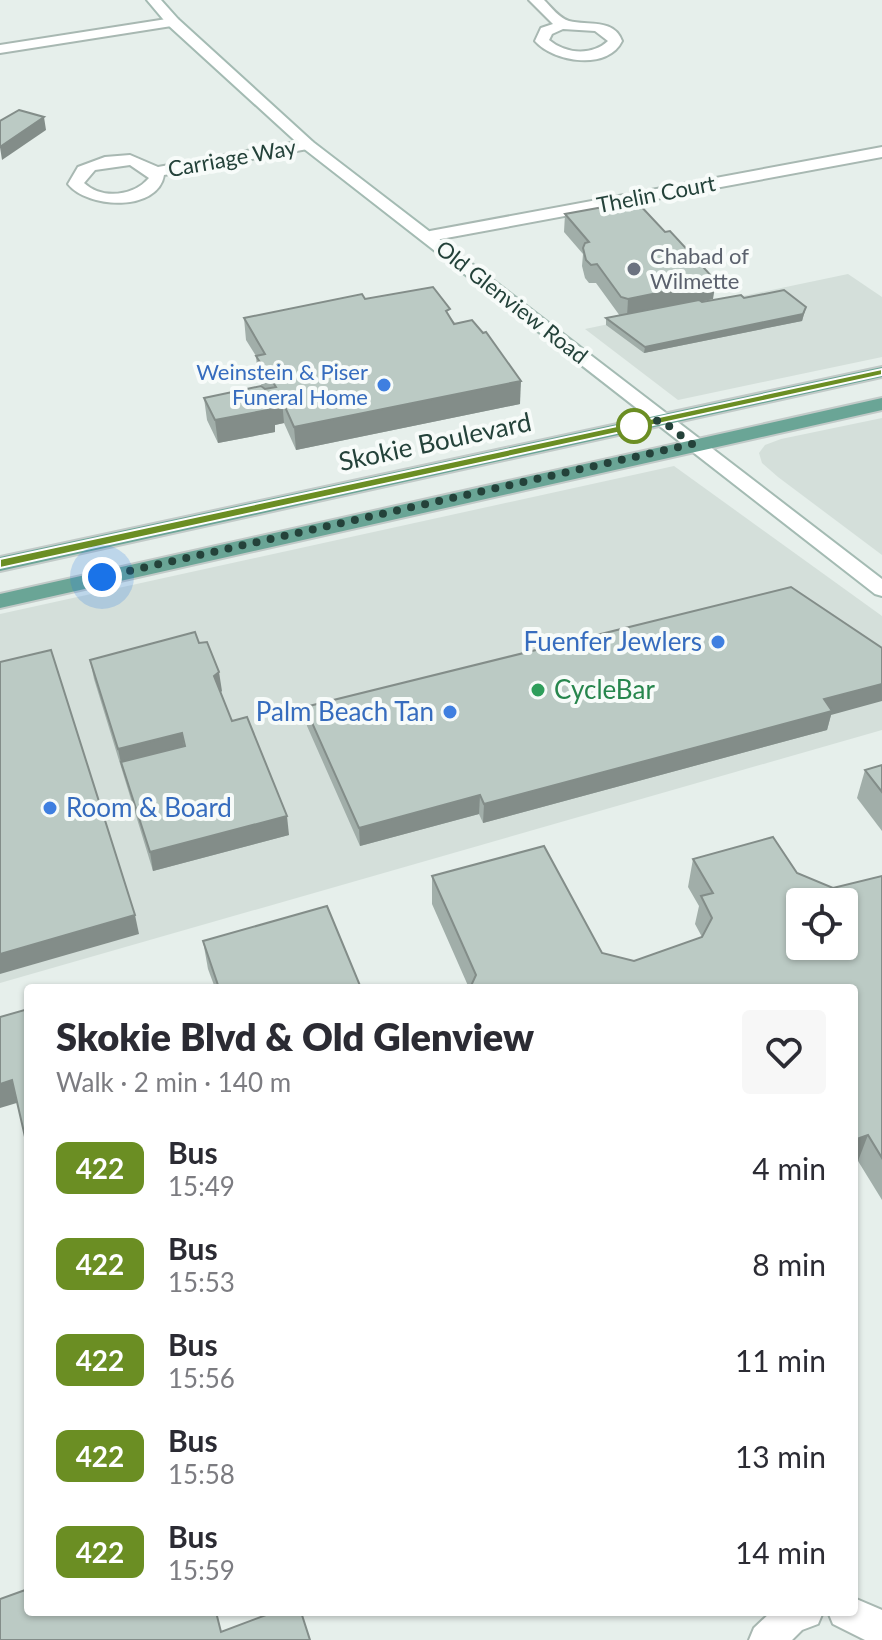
<!DOCTYPE html>
<meta charset="utf-8">
<style>
:root{--surface:#fff;--page:#f7f7f7;--text:#2b2b33;--muted:#7c7c81}
body{margin:0;font-family:Lato,sans-serif;background:var(--page);color:var(--text);height:100vh;display:flex;flex-direction:column;font-size:30px;white-space:nowrap}
*{box-sizing:border-box;margin:0}
p{font-size:26px;color:var(--muted)}
.icon{flex:none;width:44px;height:44px;fill:none;stroke:currentColor;stroke-width:2;stroke-linecap:round;stroke-linejoin:round}
.map{position:relative;flex:1;overflow:hidden}
.side{position:absolute;left:24px;top:984px;width:834px;height:632px;display:flex;flex-direction:column;background:var(--surface);border-radius:8px;box-shadow:0 2px 6px #0004}
.side>*{flex:none}
.badge{padding:0 16px;border-radius:12px;font-size:28px;line-height:52px}
.fabs{position:absolute;left:786px;top:888px;display:grid;gap:16px}
.fabs a{display:grid;place-items:center;width:72px;height:72px;border-radius:8px;background:var(--surface);box-shadow:0 2px 6px #0004;font-size:40px}
.you{position:absolute;width:40px;height:40px;margin:-20px;border:6px solid #fff;border-radius:50%;background:#1a73e8;box-shadow:0 0 0 12px #1a73e833}
.map>.badge{position:absolute;translate:-50% -50%;box-shadow:0 0 0 4px #fff}
.round{display:grid;place-items:center;flex:none;width:84px;height:84px;border-radius:8px;background:var(--page)}
.head{display:flex;align-items:center;justify-content:space-between;height:136px;padding:0 32px}
h1{font-size:38px;font-weight:800;line-height:60px}
ul{padding:0;list-style:none}
li{display:flex;align-items:center;gap:24px;height:96px;padding:0 32px}
li div{flex:1}
li b{display:block;font-size:30px}
li em{font-style:normal}
li .badge{min-width:88px;font-weight:700;text-align:center}
.map>svg:first-child{display:block}
</style>
<div class="map">
<svg width="882" height="1640" viewBox="0 0 882 1640">
<rect width="100%" height="100%" fill="#e6efeb"/>
<g fill="#d4dfda">
<polygon points="848,274 882,297 882,357 678,400 585,329"/>
<polygon points="882,418 882,555 778,477 762,463 759,453 765,445 781,439"/>
<polygon points="674,466 882,616 882,730 0,983 0,614"/>
</g>
<g fill="none" stroke-linecap="round" stroke-linejoin="round">
<defs>
<g id="street">
<path d="M529,0h15c7,7 16,19 25,21 19,5 45,-3 53,20 -14,30 -69,21 -87,0l6,-13 12,-4zM563,29l32,2 13,10c-16,15 -42,13 -59,-1l3,-6z"/>
<polygon points="173,18 178,19 178,25 0,53 0,45"/>
<path d="M308,140l5,2v6l-149,27c-6,37 -76,34 -96,9l10,-17 27,-10 25,-2 28,12zM130,165l19,13c-15,18 -47,22 -65,5l11,-13z"/>
<polygon points="882,147 882,157 430,241 422,236 430,231"/>
<polygon points="854,1598 882,1610 882,1640 865,1640 833,1624 828,1612 854,1612"/>
<polygon points="771,1612 823,1612 818,1624 802,1630 792,1640 749,1640 754,1628"/>
</g>
<polygon id="secondary" points="147,0 161,0 178,19 313,142 882,579 882,596 875,594 303,148 168,25"/>
<g id="primary">
<polygon points="882,367 882,377 0,571 0,557"/>
<polygon points="882,398 882,410 0,608 0,594"/>
</g>
</defs>
<use href="#street" stroke="#a8b8b2" stroke-width="4"/>
<use href="#secondary" stroke="#a4bbb3" stroke-width="4"/>
<use href="#primary" stroke="#c2cac8" stroke-width="4"/>
<use href="#street" fill="#fff" fill-rule="evenodd"/>
<use href="#secondary" fill="#fff" fill-rule="evenodd"/>
<use href="#primary" fill="#6aa596" fill-rule="evenodd"/>
</g>
<g fill="#a1aea9">
<polygon points="565,214 713,299 701,302 702,302 744,298 806,307 802,321 644,353 606,325 606,318 620,316 596,283 589,283 585,278 582,266 583,254 564,232"/>
<polygon points="365,299 450,317 520,404 296,450 284,423 275,425 275,432 218,443 207,420 204,398 264,389 258,379 256,356 246,340 244,318"/>
<polygon points="90,660 222,691 220,692 232,721 289,835 153,871 94,679"/>
<polygon points="305,707 831,715 827,730 483,823 479,814 360,846 307,726"/>
<polygon points="882,765 882,831 857,798 865,770"/>
<polygon points="693,859 797,873 833,888 882,876 882,1200 858,1161 854,988 469,988 432,904 432,876 602,953 634,961 702,937 695,924 699,906 688,887"/>
<polygon points="203,941 361,988 215,988 208,969"/>
</g>
<g fill="#838d89">
<polygon points="44,117 46,130 2,160 0,147"/>
<polygon points="716,281 713,299 627,317 628,299"/>
<polygon points="806,307 802,321 644,353 645,347"/>
<polygon points="521,381 520,404 296,450 294,427"/>
<polygon points="282,400 284,423 275,425 275,432 218,443 215,420 270,402"/>
<polygon points="219,672 222,691 217,695 214,676"/>
<polygon points="882,684 882,701 831,715 827,730 483,823 484,804 824,699"/>
<polygon points="182,733 185,752 122,768 118,749"/>
<polygon points="480,795 479,814 360,846 359,828"/>
<polygon points="287,816 289,835 153,871 150,852"/>
<polygon points="135,915 139,934 0,974 0,954"/>
<polygon points="12,1080 20,1102 0,1108 0,1084"/>
<polygon points="868,1135 858,1161 854,1162 854,1140"/>
</g>
<g fill="#bbcac4" stroke="#838d89" stroke-width="2" fill-rule="evenodd">
<polygon points="19,110 44,117 0,147 0,121"/>
<polygon points="636,201 665,232 670,231 716,281 628,299 621,297 597,264 591,265 586,260 583,248 585,243 589,242 565,214"/>
<polygon points="433,287 450,309 446,311 454,324 472,320 483,333 486,332 521,381 294,427 282,400 270,402 273,409 215,420 204,398 261,386 265,389 276,387 256,356 265,354 244,318 362,294 365,299"/>
<polygon points="784,290 806,307 803,314 645,347 606,318 699,300 702,302 741,295 744,298"/>
<polygon points="791,587 882,648 882,684 824,699 832,711 484,804 480,795 359,828 305,707"/>
<polygon points="195,632 199,643 207,642 219,672 214,676 232,721 247,717 287,816 150,852 121,762 185,746 182,733 118,749 90,660"/>
<polygon points="51,650 135,915 0,954 0,662"/>
<polygon points="882,765 882,792 865,770"/>
<path d="M773,837l24,36 36,15 49,-12v282l-14,-23 -14,5v-152h-384l6,-13 -44,-99 112,-30 58,107 32,8 68,-24 10,-19 -11,-22 12,-3 -20,-34zM800,902h44v44h-44z"/>
<polygon points="327,906 361,988 219,988 203,941"/>
<polygon points="28,1009 28,1150 12,1080 0,1084 0,1017"/>
<polygon points="28,1589 28,1612 216,1612 221,1632 274,1612 301,1612 310,1640 0,1640 0,1599"/>
</g>
<polygon fill="#6b8e23" stroke="#fff" stroke-width="2" points="882,369 882,375 0,568 0,559"/>
<g fill="none" stroke-linecap="round" stroke-linejoin="round">
<polyline stroke="#24423a" stroke-width="8" stroke-dasharray="0 14.4" points="102,577 692,444 661,420 634,426"/>
</g>
<circle fill="#6b7280" stroke="#f7fbf9" stroke-width="3" cx="634" cy="269" r="8"/>
<g fill="#3f7fe0" stroke="#f7fbf9" stroke-width="3">
<circle cx="384" cy="385" r="8"/>
<circle cx="718" cy="642" r="8"/>
<circle cx="450" cy="712" r="8"/>
<circle cx="50" cy="808" r="8"/>
</g>
<circle fill="#fff" stroke="#6b8e23" stroke-width="4" cx="634" cy="426" r="16"/>
<circle fill="#2e9e5b" stroke="#f7fbf9" stroke-width="3" cx="538" cy="690" r="8"/>
<g text-anchor="middle" stroke-width="8" stroke-linejoin="round" paint-order="stroke">
<g font-size="22" fill="#24423a" stroke="#f7fbf9">
<text transform="translate(232 158) rotate(-10)" y="8">Carriage Way</text>
<text transform="translate(656 194) rotate(-11)" y="8">Thelin Court</text>
<text transform="translate(512 302) rotate(38)" y="8">Old Glenview Road</text>
</g>
<g font-size="22" fill="#5b616d" stroke="#f7fbf9" text-anchor="start">
<text x="650" y="264">Chabad of<tspan x="650" dy="25">Wilmette</tspan></text>
</g>
<g font-size="22" fill="#366cbe" stroke="#f7fbf9" text-anchor="end">
<text x="368" y="380">Weinstein &amp; Piser<tspan x="368" dy="25">Funeral Home</tspan></text>
</g>
<g font-size="26" fill="#24423a" stroke="#f7fbf9">
<text transform="translate(435 442) rotate(-12)" y="9">Skokie Boulevard</text>
</g>
<g font-size="26" fill="#366cbe" stroke="#f7fbf9" text-anchor="end">
<text x="702" y="651">Fuenfer Jewlers</text>
<text x="434" y="721">Palm Beach Tan</text>
<text x="66" y="817" text-anchor="start">Room &amp; Board</text>
</g>
<g font-size="26" fill="#27864d" stroke="#f7fbf9" text-anchor="start">
<text x="554" y="699">CycleBar</text>
</g>
</g>
</svg>
<div class="fabs">
<a><svg class="icon" aria-label="locate" viewBox="0 0 24 24"><circle cx="12" cy="12" r="6"/><path d="M12 2v4M12 18v4M2 12h4M18 12h4"/></svg></a>
</div>
<div class="you" style="left:102px;top:577px"></div>
<section class="side">
<div class="head"><div><h1>Skokie Blvd &amp; Old Glenview</h1><p>Walk · 2 min · 140 m</p></div><a class="round"><svg class="icon" aria-label="heart" viewBox="0 0 24 24"><path d="M12 20l-8-8c-3-5 5-10 8-4 3-6 11-1 8 4z"/></svg></a></div>
<ul>
<li><span class="badge" style="background:#6b8e23;color:#fff">422</span><div><b>Bus</b><p>15:49</p></div><em>4 min</em></li>
<li><span class="badge" style="background:#6b8e23;color:#fff">422</span><div><b>Bus</b><p>15:53</p></div><em>8 min</em></li>
<li><span class="badge" style="background:#6b8e23;color:#fff">422</span><div><b>Bus</b><p>15:56</p></div><em>11 min</em></li>
<li><span class="badge" style="background:#6b8e23;color:#fff">422</span><div><b>Bus</b><p>15:58</p></div><em>13 min</em></li>
<li><span class="badge" style="background:#6b8e23;color:#fff">422</span><div><b>Bus</b><p>15:59</p></div><em>14 min</em></li>
</ul>
</section>
</div>
